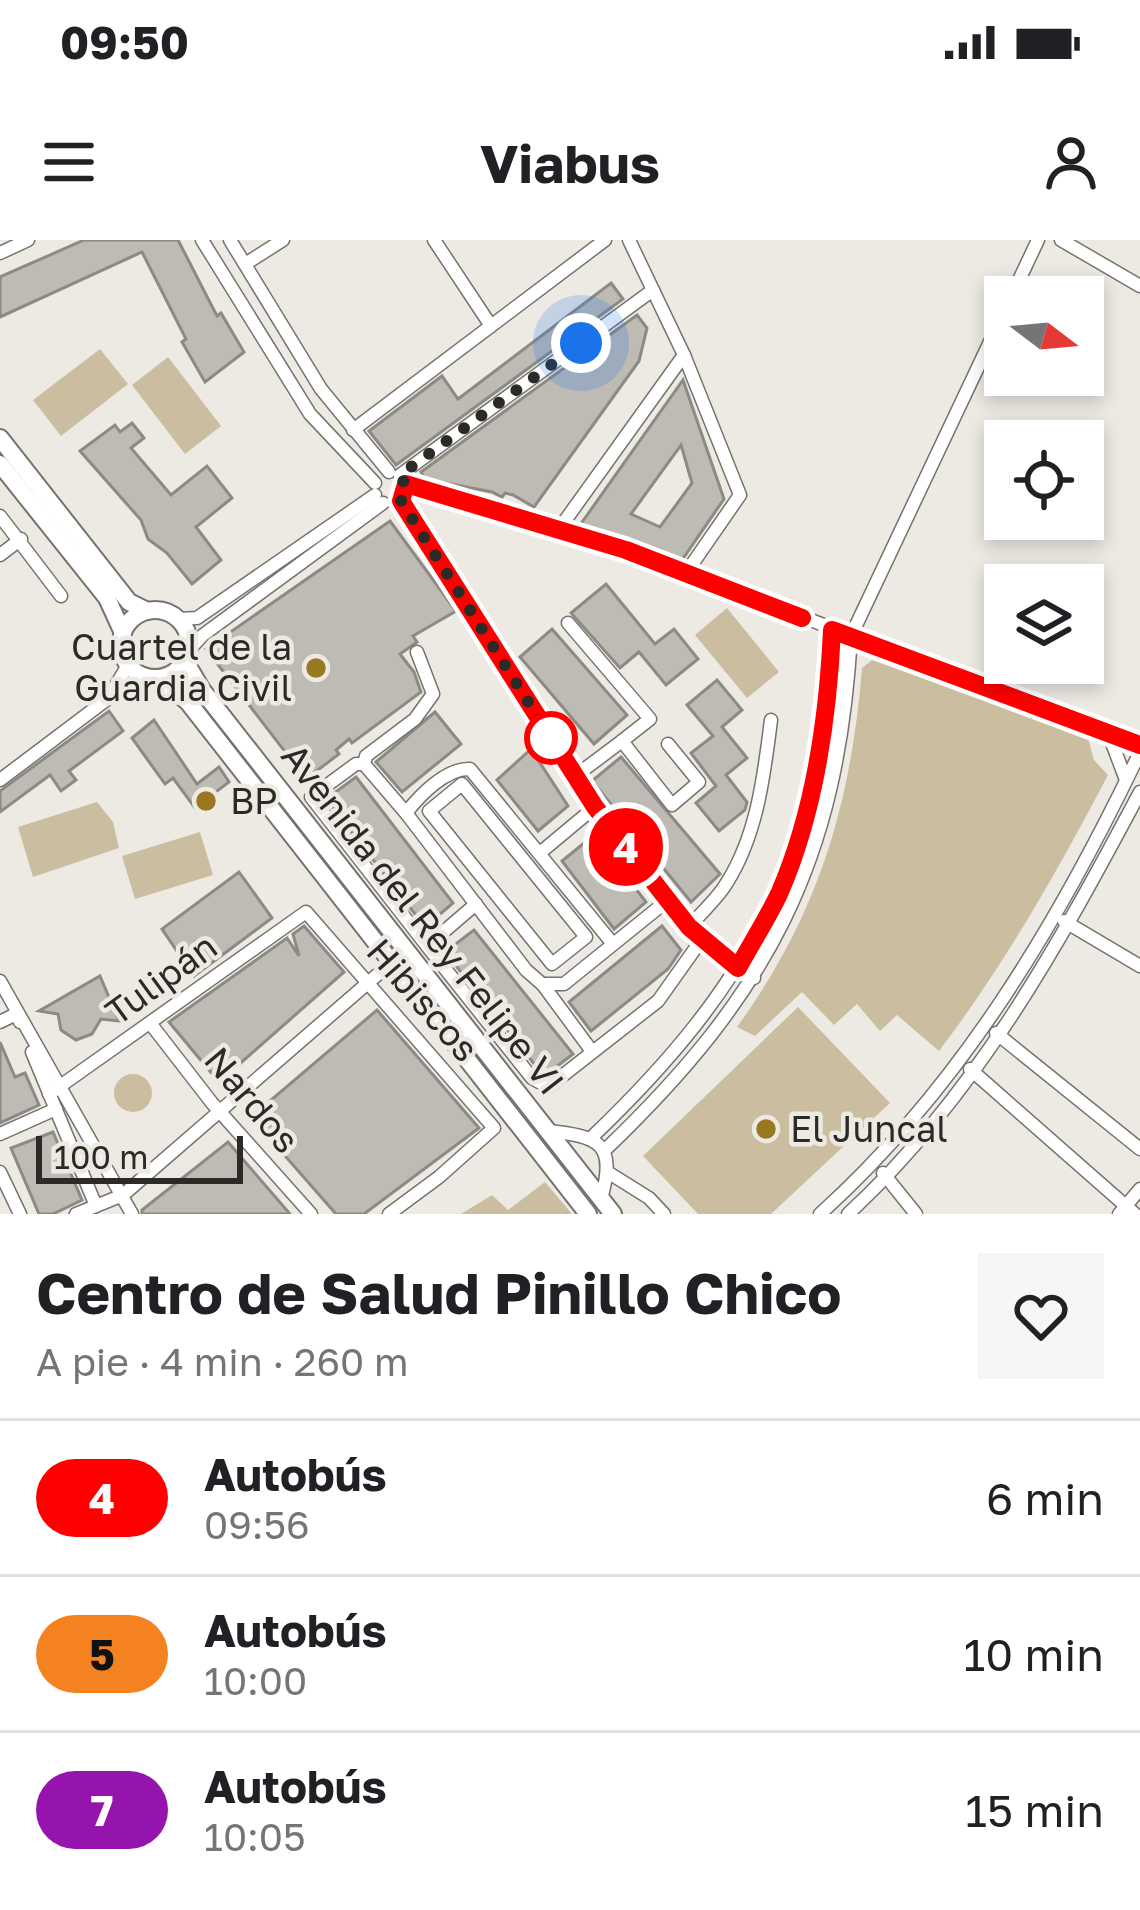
<!DOCTYPE html>
<html lang="es">
<meta charset="utf-8">
<style>
:root{--surface:#fff;--page:#f6f6f6;--text:#202124;--muted:#757577;--line:#e0e0e0}
body{margin:0;font-family:"Golos Text",sans-serif;background:var(--page);color:var(--text);height:100vh;display:flex;flex-direction:column;font-size:45px;white-space:nowrap}
*{box-sizing:border-box;margin:0}
p{font-size:39px;color:var(--muted)}
.icon{flex:none;width:66px;height:66px;fill:none;stroke:currentColor;stroke-width:2;stroke-linecap:round;stroke-linejoin:round}
.map{position:relative;height:974px;overflow:hidden}
.drawer{display:flex;flex-direction:column;background:var(--surface);flex:1}
.drawer>*{flex:none}
.badge{padding:0 24px;border-radius:39px;font-size:42px;line-height:78px}
.needle{width:78px;rotate:106deg}
.buttons{position:absolute;left:984px;top:36px;display:grid;gap:24px}
.buttons a{display:grid;place-items:center;width:120px;height:120px;border-radius:0px;background:var(--surface);box-shadow:0 6px 18px #0003;font-size:60px}
.scale{position:absolute;left:36px;bottom:30px;width:207px;box-sizing:border-box;padding-left:12px;border:6px solid #2b2a27;border-top:0;font-size:33px;line-height:42px;white-space:nowrap;color:#2b2a27;-webkit-text-stroke:9px #edeae4;paint-order:stroke}
.you{position:absolute;width:60px;height:60px;margin:-30px;border:9px solid #fff;border-radius:50%;background:#1a73e8;box-shadow:0 0 0 18px #1a73e833}
.map>.badge{position:absolute;translate:-50% -50%;box-shadow:0 0 0 6px #fff}
.round{display:grid;place-items:center;flex:none;width:126px;height:126px;border-radius:0px;background:var(--page)}
.head{display:flex;align-items:center;justify-content:space-between;height:204px;padding:0 36px}
h1{font-size:57px;font-weight:700;line-height:90px}
ul{padding:0;list-style:none}
li{display:flex;align-items:center;gap:36px;height:156px;padding:0 36px;border-top:3px solid var(--line)}
li div{flex:1}
li b{display:block;font-size:45px}
li em{font-style:normal}
li .badge{min-width:132px;font-weight:700;text-align:center}
.status{display:flex;justify-content:space-between;align-items:center;height:84px;padding:0 60px;background:var(--surface);direction:ltr}
.status svg{height:33px;fill:currentColor}
header{display:flex;justify-content:space-between;align-items:center;height:156px;padding:0 36px;background:var(--surface);font-size:54px;font-weight:700}
.map>svg:first-child{display:block}
</style>
<div class="status"><b>09:50</b><svg viewBox="0 0 49 12"><path d="M0 12V9h3v3zM5 12V6h3v6zM10 12V3h3v9zM15 12V0h3v12zM26 1h20v11H26zM47 4h2v5h-2z"/></svg></div>
<header><svg class="icon" aria-label="menu" viewBox="0 0 24 24"><path d="M4 6h16M4 12h16M4 18h16"/></svg>Viabus<svg class="icon" aria-label="person" viewBox="0 0 24 24"><circle cx="12" cy="8" r="4"/><path d="M4 21q1-7 8-7t8 7"/></svg></header>
<div class="map">
<svg width="1140" height="974" viewBox="0 0 1140 974">
<rect width="100%" height="100%" fill="#edeae4"/>
<g fill="#cbbea0">
<polygon points="100,109 128,144 61,196 33,160"/>
<polygon points="168,117 221,186 185,214 132,145"/>
<polygon points="727,368 779,432 747,458 695,395"/>
<path d="M872,420l216,78 6,22 14,15c-51,97 -103,189 -169,276l-42,-36 -17,16 -23,-27 -23,21 -32,-33 -47,44 -18,-9c81,-112 114,-222 125,-359z"/>
<polygon points="97,562 113,582 119,608 33,637 18,587"/>
<polygon points="200,592 213,635 135,659 122,616"/>
<polygon points="798,767 890,863 771,974 698,974 643,916"/>
<circle cx="133" cy="853" r="19"/>
<polygon points="545,942 572,974 461,974 492,955 508,970"/>
</g>
<g fill="#bdbbb4" stroke="#8c8a84" stroke-width="3" fill-rule="evenodd">
<polygon points="84,0 178,0 217,76 221,73 244,112 205,142 182,102 186,99 142,12 0,77 0,37"/>
<polygon points="611,43 623,59 396,225 369,191 442,136 458,159"/>
<polygon points="637,75 647,88 639,121 534,267 513,255 505,253 502,257 492,252 425,239 421,232"/>
<path d="M683,140l41,119 -42,61 -102,-35zM681,205l11,38 -32,44 -29,-13z"/>
<polygon points="132,183 144,198 131,208 171,255 207,226 232,258 196,287 221,320 192,344 167,313 148,299 141,280 80,211 115,185 120,192"/>
<polygon points="390,281 456,371 413,396 417,402 400,414 414,432 421,452 352,503 349,499 336,510 339,514 306,539 206,409"/>
<polygon points="606,344 655,404 674,389 698,419 666,445 639,412 620,428 571,373"/>
<polygon points="552,389 627,475 594,504 520,417"/>
<polygon points="717,440 742,470 722,487 747,518 726,535 747,562 745,570 719,591 696,563 716,546 691,513 713,496 687,465"/>
<polygon points="109,471 123,491 69,531 76,540 61,551 50,535 0,572 0,551"/>
<polygon points="435,472 461,504 402,552 376,522"/>
<polygon points="154,480 197,544 219,527 229,542 195,568 173,538 165,544 132,498"/>
<polygon points="531,509 568,566 538,591 497,540"/>
<polygon points="621,517 720,634 691,662 592,541"/>
<polygon points="356,537 453,663 425,687 326,559"/>
<polygon points="594,595 646,662 614,689 562,621"/>
<polygon points="239,632 272,678 194,736 162,689"/>
<polygon points="304,686 344,732 219,842 169,782 287,698 299,716 293,694"/>
<polygon points="662,686 681,710 668,729 591,791 569,762"/>
<polygon points="474,690 573,814 547,834 539,830 445,712"/>
<polygon points="100,736 119,781 101,779 92,794 76,800 61,790 58,774 39,771"/>
<polygon points="377,770 479,888 364,974 336,974 251,877"/>
<polygon points="0,802 15,837 25,833 39,865 0,883"/>
<polygon points="53,892 82,960 53,974 39,974 11,908"/>
<polygon points="228,902 290,974 142,974 142,970"/>
</g>
<g fill="none" stroke-linecap="round" stroke-linejoin="round">
<defs>
<g id="street">
<polyline points="202,0 310,174 375,243"/>
<polyline points="230,0 321,149 389,232"/>
<polyline points="434,0 491,86"/>
<polyline points="629,0 684,115 740,255 686,333"/>
<polyline points="1061,0 1140,46"/>
<polyline points="0,13 28,0"/>
<polyline points="245,24 283,0"/>
<polyline points="1011,57 1038,0"/>
<polyline points="353,190 605,0"/>
<polyline points="400,235 653,50"/>
<polyline points="406,244 626,310 1140,505"/>
<path d="M401,261c34,51 68,102 100,154 64,106 147,257 253,323"/>
<polyline points="0,276 61,356"/>
<polyline points="559,289 684,115"/>
<polyline points="0,315 21,299"/>
<polyline points="178,379 197,378 375,255"/>
<polyline points="568,383 650,479 622,501"/>
<polyline points="189,410 203,395 383,263"/>
<polyline points="113,450 128,425"/>
<polyline points="1103,495 1112,503 1126,540"/>
<polyline points="364,524 356,524 311,557 427,706 476,664"/>
<polyline points="574,537 622,501 672,565 699,542 668,504"/>
<polyline points="0,540 118,451 147,437"/>
<polygon points="462,544 586,697 552,724 429,571"/>
<polyline points="406,573 364,524 366,516 415,479 433,454 417,412"/>
<polyline points="541,612 595,567"/>
<polyline points="1064,681 1140,726"/>
<path d="M689,687c12,-14 28,-28 37,-43 31,-48 38,-108 45,-164"/>
<path d="M613,704l-143,-175c-24,-1 -50,26 -64,44l120,157 16,14h22l104,-84"/>
<polyline points="427,706 532,838 548,847 658,761 702,699"/>
<polyline points="0,741 132,974"/>
<polyline points="543,745 591,810"/>
<polyline points="0,782 16,774 20,782"/>
<polyline points="150,783 212,863 311,974"/>
<polyline points="996,793 1140,909"/>
<polyline points="32,812 96,966"/>
<polyline points="970,829 1135,974"/>
<polyline points="49,854 306,672 494,888 439,937 389,974"/>
<path d="M547,891c52,5 70,12 54,68"/>
<polyline points="0,894 56,869"/>
<path d="M592,897c162,-155 228,-282 240,-507"/>
<path d="M605,910c163,-156 233,-287 246,-514l154,-326"/>
<polyline points="0,932 20,974"/>
<polyline points="609,933 649,958 664,974"/>
<polyline points="883,933 916,974"/>
<polyline points="76,974 123,955 392,722"/>
<path d="M820,974c141,-127 239,-292 320,-462"/>
<path d="M848,974c128,-118 211,-270 292,-422"/>
<polyline points="1119,974 1140,949"/>
</g>
<g id="secondary">
<polyline points="0,198 129,362 147,371"/>
<polyline points="0,224 107,358 123,393"/>
<circle cx="155" cy="404" r="34"/>
<polyline points="185,421 202,450 613,974"/>
<polyline points="158,438 188,462 588,974"/>
</g>
</defs>
<use href="#street" stroke="#76736e" stroke-width="15"/>
<use href="#secondary" stroke="#76736e" stroke-width="20"/>
<use href="#street" stroke="#fff" stroke-width="12"/>
<use href="#secondary" stroke="#fff" stroke-width="16"/>
</g>
<g fill="none" stroke-linecap="round" stroke-linejoin="round">
<defs>
<path id="line" d="M802,378l-176,-68 -220,-66 -5,17 194,306 94,120 49,41c13,-24 29,-49 41,-74 36,-82 49,-176 53,-264l308,115"/>
</defs>
<use href="#line" stroke="#fff" stroke-width="27"/>
<use href="#line" stroke="#f00" stroke-width="18"/>
<polyline stroke="#2b2a27" stroke-width="12" stroke-dasharray="0 21.6" points="551,498 401,261 407,248 400,235 581,103"/>
</g>
<g fill="#987821" stroke="#edeae4" stroke-width="4.5">
<circle cx="316" cy="428" r="12"/>
<circle cx="206" cy="561" r="12"/>
<circle cx="766" cy="889" r="12"/>
</g>
<circle fill="#fff" stroke="#f00" stroke-width="6" cx="551" cy="498" r="24"/>
<g text-anchor="middle" stroke-width="9" stroke-linejoin="round" paint-order="stroke">
<g font-size="36" fill="#2b2a27" stroke="#edeae4" text-anchor="start">
<text x="292" y="420" text-anchor="end">Cuartel de la<tspan x="292" dy="41">Guardia Civil</tspan></text>
<text x="230" y="574">BP</text>
<text x="790" y="902">El Juncal</text>
</g>
<g font-size="36" fill="#2b2a27" stroke="#edeae4">
<text transform="translate(423 679) rotate(52)" y="13">Avenida del Rey Felipe VI</text>
<text transform="translate(161 739) rotate(-36)" y="13">Tulipán</text>
<text transform="translate(423 760) rotate(49)" y="13">Hibiscos</text>
<text transform="translate(252 860) rotate(50)" y="13">Nardos</text>
</g>
</g>
</svg>
<div class="buttons">
<a><svg class="needle" viewBox="-14 -14 28 28"><path d="M0-13l5 13h-10z" fill="#e53935"/><path d="M0 13l5-13h-10z" fill="#757577"/></svg></a>
<a><svg class="icon" aria-label="locate" viewBox="0 0 24 24"><circle cx="12" cy="12" r="6"/><path d="M12 2v4M12 18v4M2 12h4M18 12h4"/></svg></a>
<a><svg class="icon" aria-label="layers" viewBox="0 0 24 24"><path d="M12 4l9 5-9 5-9-5zM3 14l9 5 9-5"/></svg></a>
</div>
<div class="scale">100 m</div>
<div class="you" style="left:581px;top:103px"></div>
<b class="badge" style="left:626px;top:607px;background:#f00;color:#fff">4</b>
</div>
<section class="drawer">
<div class="head"><div><h1>Centro de Salud Pinillo Chico</h1><p>A pie · 4 min · 260 m</p></div><a class="round"><svg class="icon" aria-label="heart" viewBox="0 0 24 24"><path d="M12 20l-8-8c-3-5 5-10 8-4 3-6 11-1 8 4z"/></svg></a></div>
<ul>
<li><span class="badge" style="background:#f00;color:#fff">4</span><div><b>Autobús</b><p>09:56</p></div><em>6 min</em></li>
<li><span class="badge" style="background:#f58220;color:#111">5</span><div><b>Autobús</b><p>10:00</p></div><em>10 min</em></li>
<li><span class="badge" style="background:#9414ad;color:#fff">7</span><div><b>Autobús</b><p>10:05</p></div><em>15 min</em></li>
</ul>
</section>
